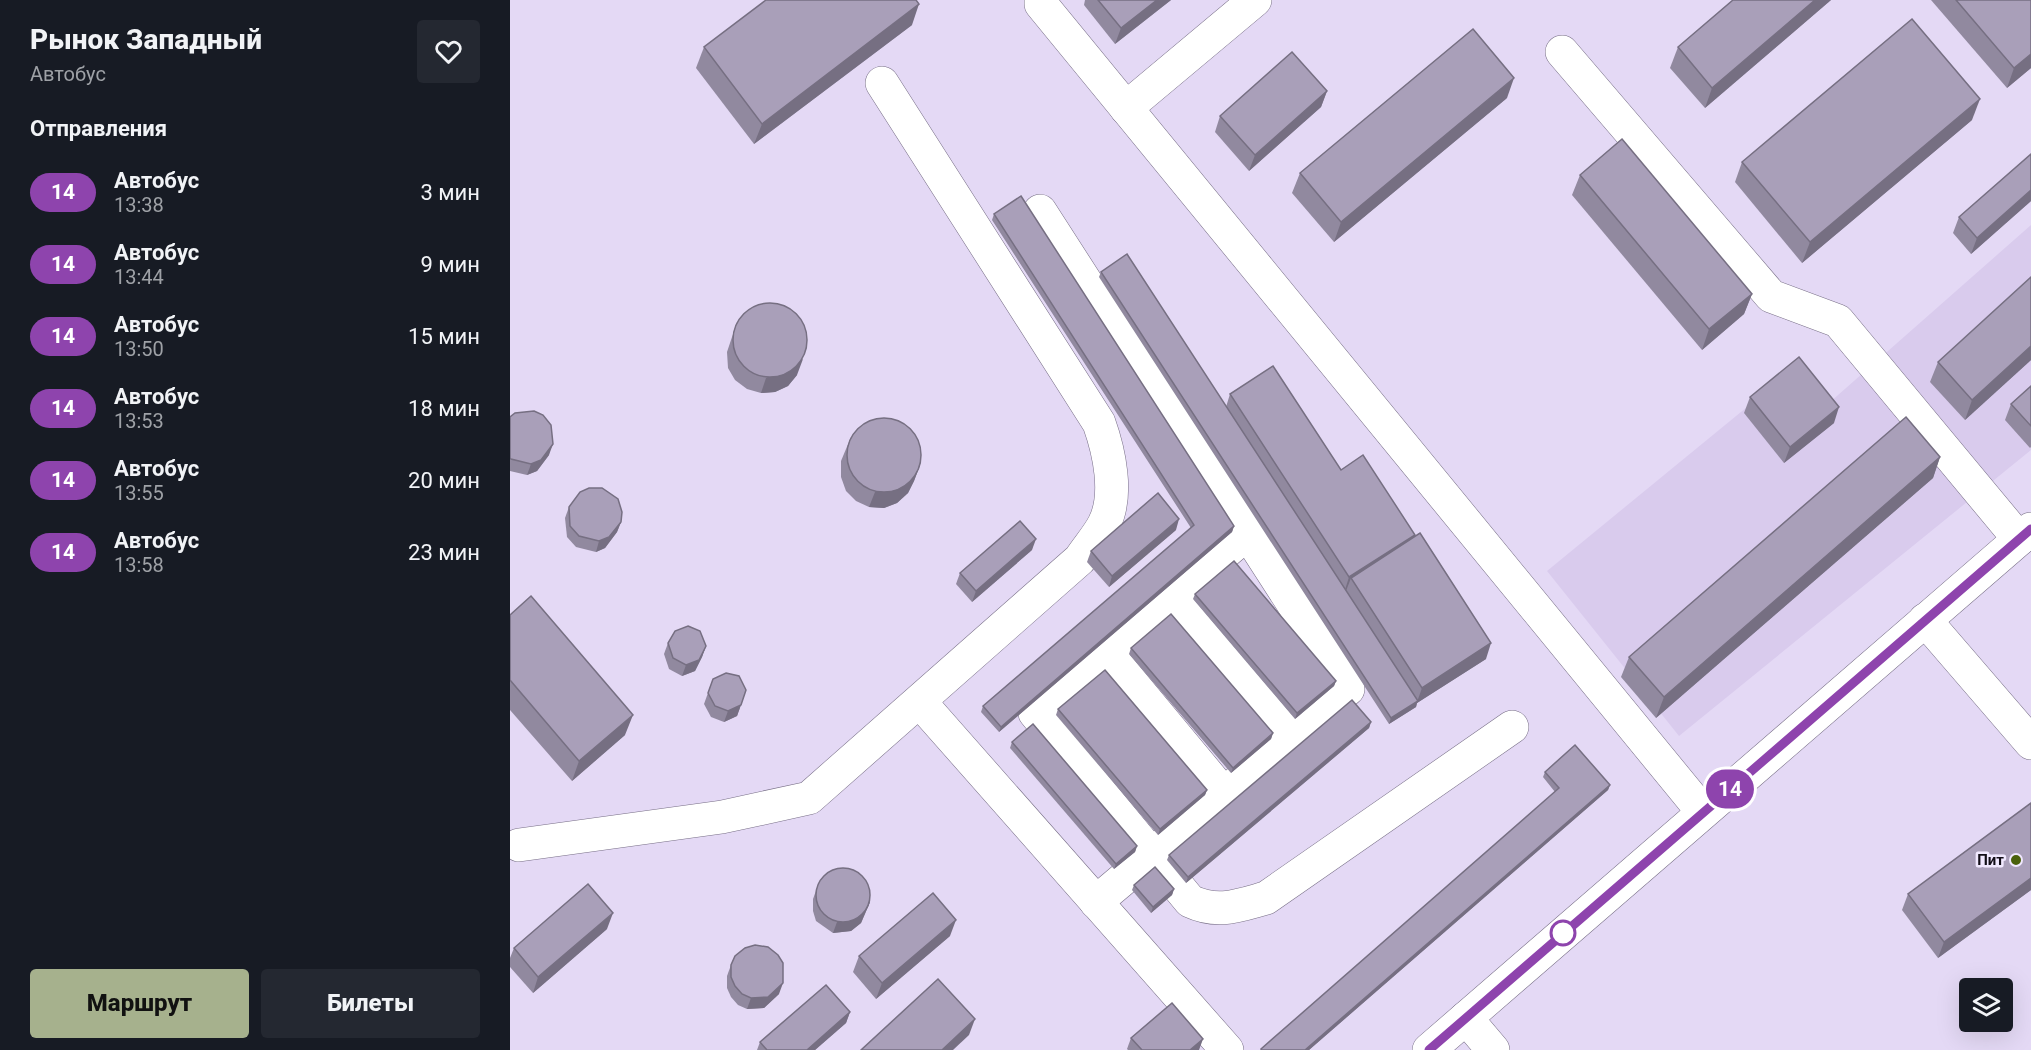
<!DOCTYPE html>
<html lang="ru">
<meta charset="utf-8">
<style>
:root{--surface:#171b24;--page:#242831;--text:#f1f3f6;--muted:#9ea1a6;--accent:#a6b18d}
body{margin:0;font-family:Roboto,sans-serif;background:var(--page);color:var(--text);height:100vh;display:flex;flex-direction:column;font-size:22px;white-space:nowrap}
*{box-sizing:border-box;margin:0}
p{font-size:20px;color:var(--muted)}
.icon{flex:none;width:33px;height:33px;fill:none;stroke:currentColor;stroke-width:2;stroke-linecap:round;stroke-linejoin:round}
.map{position:relative;flex:1;overflow:hidden}
.panel{display:flex;flex-direction:column;background:var(--surface);width:510px}
.panel>*{flex:none}
.badge{padding:0 12px;border-radius:20px;font-size:21px;line-height:39px}
.controls{position:absolute;left:1449px;top:978px;display:grid;gap:12px}
.controls a{display:grid;place-items:center;width:54px;height:54px;border-radius:6px;background:var(--surface);box-shadow:0 6px 24px #0002;font-size:30px}
.map>.badge{position:absolute;translate:-50% -50%;box-shadow:0 0 0 3px #fff}
h2{padding:0 30px;font-size:22px;line-height:54px}
.round{display:grid;place-items:center;flex:none;width:63px;height:63px;border-radius:6px;background:var(--page)}
.overview{display:flex;align-items:center;justify-content:space-between;height:102px;padding:0 30px}
h1{font-size:28px;font-weight:800;line-height:45px}
.primary-button{display:flex;gap:12px;margin-top:auto;padding:12px 30px}
.primary-button a{flex:1;height:69px;border-radius:6px;background:var(--accent);color:#111;font-size:24px;font-weight:800;line-height:69px;text-align:center}
.primary-button a+a{background:var(--page);color:var(--text)}
ul{padding:0;list-style:none}
li{display:flex;align-items:center;gap:18px;height:72px;padding:0 30px}
li div{flex:1}
li b{display:block;font-size:22px}
li em{font-style:normal}
li .badge{min-width:66px;font-weight:700;text-align:center}
main{display:flex;flex:1;min-height:0}
.map>svg:first-child{display:block}
</style>
<main>
<section class="panel">
<div class="overview"><div><h1>Рынок Западный</h1><p>Автобус</p></div><a class="round"><svg class="icon" aria-label="heart" viewBox="0 0 24 24"><path d="M12 20l-8-8c-3-5 5-10 8-4 3-6 11-1 8 4z"/></svg></a></div>
<h2>Отправления</h2>
<ul>
<li><span class="badge" style="background:#8e44ad;color:#fff">14</span><div><b>Автобус</b><p>13:38</p></div><em>3 мин</em></li>
<li><span class="badge" style="background:#8e44ad;color:#fff">14</span><div><b>Автобус</b><p>13:44</p></div><em>9 мин</em></li>
<li><span class="badge" style="background:#8e44ad;color:#fff">14</span><div><b>Автобус</b><p>13:50</p></div><em>15 мин</em></li>
<li><span class="badge" style="background:#8e44ad;color:#fff">14</span><div><b>Автобус</b><p>13:53</p></div><em>18 мин</em></li>
<li><span class="badge" style="background:#8e44ad;color:#fff">14</span><div><b>Автобус</b><p>13:55</p></div><em>20 мин</em></li>
<li><span class="badge" style="background:#8e44ad;color:#fff">14</span><div><b>Автобус</b><p>13:58</p></div><em>23 мин</em></li>
</ul>
<div class="primary-button"><a>Маршрут</a><a>Билеты</a></div>
</section>
<div class="map">
<svg width="1521" height="1050" viewBox="0 0 1521 1050">
<rect width="100%" height="100%" fill="#e4d9f5"/>
<polygon fill="#d9cbed" points="1521,225 1521,450 1169,736 1037,571 1287,366 1319,403"/>
<g fill="none" stroke-linecap="round" stroke-linejoin="round">
<defs>
<g id="minor">
<polyline points="531,0 531,4 1193,812"/>
<polyline points="1052,52 1261,296 1328,321 1509,539"/>
<polyline points="616,108 745,0"/>
<polyline points="530,211 838,689 586,902"/>
<path d="M738,533l-213,180 155,188c28,13 47,5 76,-3l246,-171"/>
<polyline points="661,598 780,738"/>
<polyline points="1415,620 1521,743"/>
<polyline points="597,653 714,794"/>
<polyline points="410,702 717,1050"/>
<path d="M9,845l203,-28 87,-19 271,-239c7,-11 18,-23 24,-35 15,-29 5,-73 -5,-101l-217,-340"/>
<polyline points="956,1018 983,1050"/>
</g>
<polyline id="major" points="919,1050 1521,529"/>
</defs>
<use href="#minor" stroke="#776e86" stroke-width="34"/>
<use href="#major" stroke="#776e86" stroke-width="34"/>
<use href="#minor" stroke="#fff" stroke-width="33"/>
<use href="#major" stroke="#fff" stroke-width="33"/>
</g>
<g fill="#91899f">
<polygon points="575,0 661,0 605,44 574,5"/>
<polygon points="1223,0 1321,0 1195,108 1160,68 1168,47"/>
<polygon points="1421,0 1521,0 1521,68 1497,88"/>
<polygon points="402,25 244,144 186,68 194,47"/>
<polygon points="817,91 811,107 739,171 705,132 710,116"/>
<polygon points="997,98 824,242 782,193 790,173"/>
<polygon points="1462,120 1292,263 1225,182 1232,162"/>
<polygon points="1521,154 1521,201 1461,254 1443,233 1449,217"/>
<polygon points="1070,175 1242,294 1234,314 1192,350 1062,195"/>
<polygon points="484,214 724,526 722,532 489,732 471,712 473,706 681,528 482,220"/>
<polygon points="591,272 716,407 720,394 831,470 905,535 904,537 976,659 907,703 906,707 879,724 589,277"/>
<polygon points="1521,277 1521,360 1455,420 1420,382 1428,362"/>
<polygon points="227,322 287,375 278,386 265,392 251,393 237,389 225,380 218,368 217,352"/>
<polygon points="1521,386 1521,447 1520,448 1495,420 1501,404"/>
<polygon points="1240,397 1324,423 1274,463 1234,413"/>
<polygon points="0,417 39,455 27,471 17,475 0,471"/>
<polygon points="341,437 410,465 404,481 398,493 387,503 374,508 359,507 346,501 336,491 331,477 331,461"/>
<polygon points="1430,457 1423,478 1146,718 1111,677 1119,657"/>
<polygon points="59,507 111,522 107,532 95,548 86,552 66,547 57,537 55,518"/>
<polygon points="666,530 599,587 577,562 581,551"/>
<polygon points="522,550 462,602 446,584 450,573"/>
<polygon points="685,594 826,681 824,686 785,719 683,599"/>
<polygon points="0,615 115,735 62,781 0,710"/>
<polygon points="158,643 196,646 192,657 185,671 172,676 159,669 154,654"/>
<polygon points="621,648 763,733 761,739 721,773 619,654"/>
<polygon points="203,679 236,690 227,716 214,722 201,717 194,704"/>
<polygon points="548,709 697,790 695,795 648,835 546,715"/>
<polygon points="861,722 859,728 676,883 657,860 659,855"/>
<polygon points="502,742 627,846 625,852 604,869 500,748"/>
<polygon points="1035,772 1100,785 1098,790 799,1050 750,1050 1045,792 1033,777"/>
<polygon points="1521,803 1521,890 1428,958 1392,910 1398,894"/>
<polygon points="624,885 664,889 662,895 641,913 622,890"/>
<polygon points="307,888 360,902 351,923 341,931 323,933 306,921 303,911 303,899"/>
<polygon points="97,929 23,993 0,967 0,958 4,948"/>
<polygon points="440,936 366,999 343,972 349,956"/>
<polygon points="221,965 269,994 254,1008 237,1009 228,1005 221,997 217,988 217,976"/>
<polygon points="340,1012 336,1023 305,1050 247,1050 250,1042"/>
<polygon points="621,1038 689,1050 618,1050 617,1049"/>
</g>
<g fill="#766f82">
<polygon points="647,0 661,0 605,44 611,28"/>
<polygon points="1305,0 1321,0 1195,108 1202,88"/>
<polygon points="409,4 402,25 244,144 252,124"/>
<polygon points="1521,54 1521,68 1497,88 1504,68"/>
<polygon points="1004,78 997,98 824,242 831,222"/>
<polygon points="817,91 811,107 739,171 745,155"/>
<polygon points="1470,99 1462,120 1292,263 1300,242"/>
<polygon points="1521,190 1521,201 1461,254 1467,238"/>
<polygon points="1242,294 1234,314 1192,350 1199,329"/>
<polygon points="1521,346 1521,360 1455,420 1462,400"/>
<polygon points="293,359 287,375 278,386 265,392 251,393 256,378"/>
<polygon points="1329,407 1324,423 1274,463 1280,447"/>
<polygon points="43,444 39,455 27,471 17,475 21,464"/>
<polygon points="1430,457 1423,478 1146,718 1154,697"/>
<polygon points="410,465 404,481 398,493 387,503 374,508 359,507 365,492"/>
<polygon points="669,519 666,530 599,587 602,576"/>
<polygon points="111,522 107,532 95,548 86,552 89,541"/>
<polygon points="724,526 722,532 489,732 491,727"/>
<polygon points="905,535 899,550 841,578 836,591 834,593 839,577"/>
<polygon points="526,539 522,550 462,602 466,591"/>
<polygon points="981,643 976,659 907,703 906,707 879,724 881,718 907,702 912,688"/>
<polygon points="196,646 192,657 185,671 172,676 176,665"/>
<polygon points="826,681 824,686 785,719 787,713"/>
<polygon points="231,705 227,716 214,722 218,711"/>
<polygon points="123,715 115,735 62,781 69,761"/>
<polygon points="861,722 859,728 676,883 678,877"/>
<polygon points="763,733 761,739 721,773 723,768"/>
<polygon points="1100,785 1098,790 799,1050 795,1050"/>
<polygon points="697,790 695,795 648,835 650,829"/>
<polygon points="627,846 625,852 604,869 606,864"/>
<polygon points="1521,878 1521,890 1428,958 1434,942"/>
<polygon points="664,889 662,895 641,913 643,907"/>
<polygon points="360,902 351,923 341,931 323,933 327,922"/>
<polygon points="103,913 97,929 23,993 28,977"/>
<polygon points="446,920 440,936 366,999 372,983"/>
<polygon points="273,983 269,994 254,1008 237,1009 241,998"/>
<polygon points="340,1012 336,1023 305,1050 297,1050"/>
<polygon points="465,1019 459,1035 443,1050 432,1050"/>
<polygon points="693,1039 689,1050 680,1050"/>
</g>
<g fill="#a99fb9" stroke="#766f82" stroke-width="1.5">
<polygon points="256,0 406,0 409,4 252,124 194,47"/>
<polygon points="588,0 647,0 611,28"/>
<polygon points="1223,0 1305,0 1202,88 1168,47"/>
<polygon points="1446,0 1521,0 1521,54 1504,68"/>
<polygon points="1402,19 1470,99 1300,242 1232,162"/>
<polygon points="963,29 1004,78 831,222 790,173"/>
<polygon points="782,52 817,91 745,155 710,116"/>
<polygon points="1112,139 1242,294 1199,329 1070,175"/>
<polygon points="1521,154 1521,190 1467,238 1449,217"/>
<polygon points="511,196 724,526 491,727 473,706 684,525 484,214"/>
<polygon points="617,254 908,701 881,718 591,272"/>
<polygon points="1521,277 1521,346 1462,400 1428,362"/>
<circle cx="260" cy="340" r="37"/>
<polygon points="1289,357 1329,407 1280,447 1240,397"/>
<polygon points="763,366 831,470 853,455 905,535 839,577 720,394"/>
<polygon points="1521,386 1521,426 1501,404"/>
<polygon points="24,411 33,415 41,425 43,444 31,460 21,464 1,459 0,458 0,417 5,413"/>
<polygon points="1396,417 1430,457 1154,697 1119,657"/>
<circle cx="374" cy="455" r="37"/>
<polygon points="79,488 92,488 108,499 112,512 111,522 99,537 89,541 69,536 60,526 59,507 70,492"/>
<polygon points="648,493 669,519 602,576 581,551"/>
<polygon points="510,521 526,539 466,591 450,573"/>
<polygon points="910,533 981,643 912,688 841,578"/>
<polygon points="724,561 826,681 787,713 685,594"/>
<polygon points="21,596 123,715 69,761 0,680 0,615"/>
<polygon points="661,614 763,733 723,768 621,648"/>
<polygon points="178,626 190,631 196,646 189,660 176,665 163,658 158,643 165,631"/>
<polygon points="595,670 697,790 650,829 548,709"/>
<polygon points="216,673 229,676 236,690 231,705 218,711 205,706 198,693 203,679"/>
<polygon points="842,700 861,722 678,877 659,855"/>
<polygon points="523,724 627,846 606,864 502,742"/>
<polygon points="1065,745 1100,785 795,1050 752,1050 751,1049 1049,788 1035,772"/>
<polygon points="1521,803 1521,878 1434,942 1398,894"/>
<polygon points="645,867 664,889 643,907 624,885"/>
<circle cx="333" cy="895" r="27"/>
<polygon points="78,884 103,913 28,977 4,948"/>
<polygon points="423,893 446,920 372,983 349,956"/>
<polygon points="245,945 258,947 268,955 273,963 273,983 258,997 241,998 232,994 225,986 221,977 221,965 225,956 235,948"/>
<polygon points="428,979 465,1019 432,1050 351,1050"/>
<polygon points="316,985 340,1012 297,1050 257,1050 250,1042"/>
<polygon points="662,1003 693,1039 680,1050 632,1050 621,1038"/>
</g>
<g fill="none" stroke-linecap="round" stroke-linejoin="round">
<defs>
<polyline id="line" points="919,1050 1521,529"/>
</defs>
<use href="#line" stroke="#fff" stroke-width="14"/>
<use href="#line" stroke="#8e44ad" stroke-width="9"/>
</g>
<circle fill="#4a610c" stroke="#f0e8fe" stroke-width="2" cx="1506" cy="860" r="6"/>
<circle fill="#fff" stroke="#8e44ad" stroke-width="3" cx="1053" cy="933" r="12"/>
<g text-anchor="middle" stroke-width="5" stroke-linejoin="round" paint-order="stroke">
<g font-size="15" font-weight="bold" fill="#120e17" stroke="#f0e8fe" text-anchor="end">
<text x="1494" y="865">Пит</text>
</g>
</g>
</svg>
<div class="controls">
<a><svg class="icon" aria-label="layers" viewBox="0 0 24 24"><path d="M12 4l9 5-9 5-9-5zM3 14l9 5 9-5"/></svg></a>
</div>
<b class="badge" style="left:1220px;top:789px;background:#8e44ad;color:#fff">14</b>
</div>
</main>
